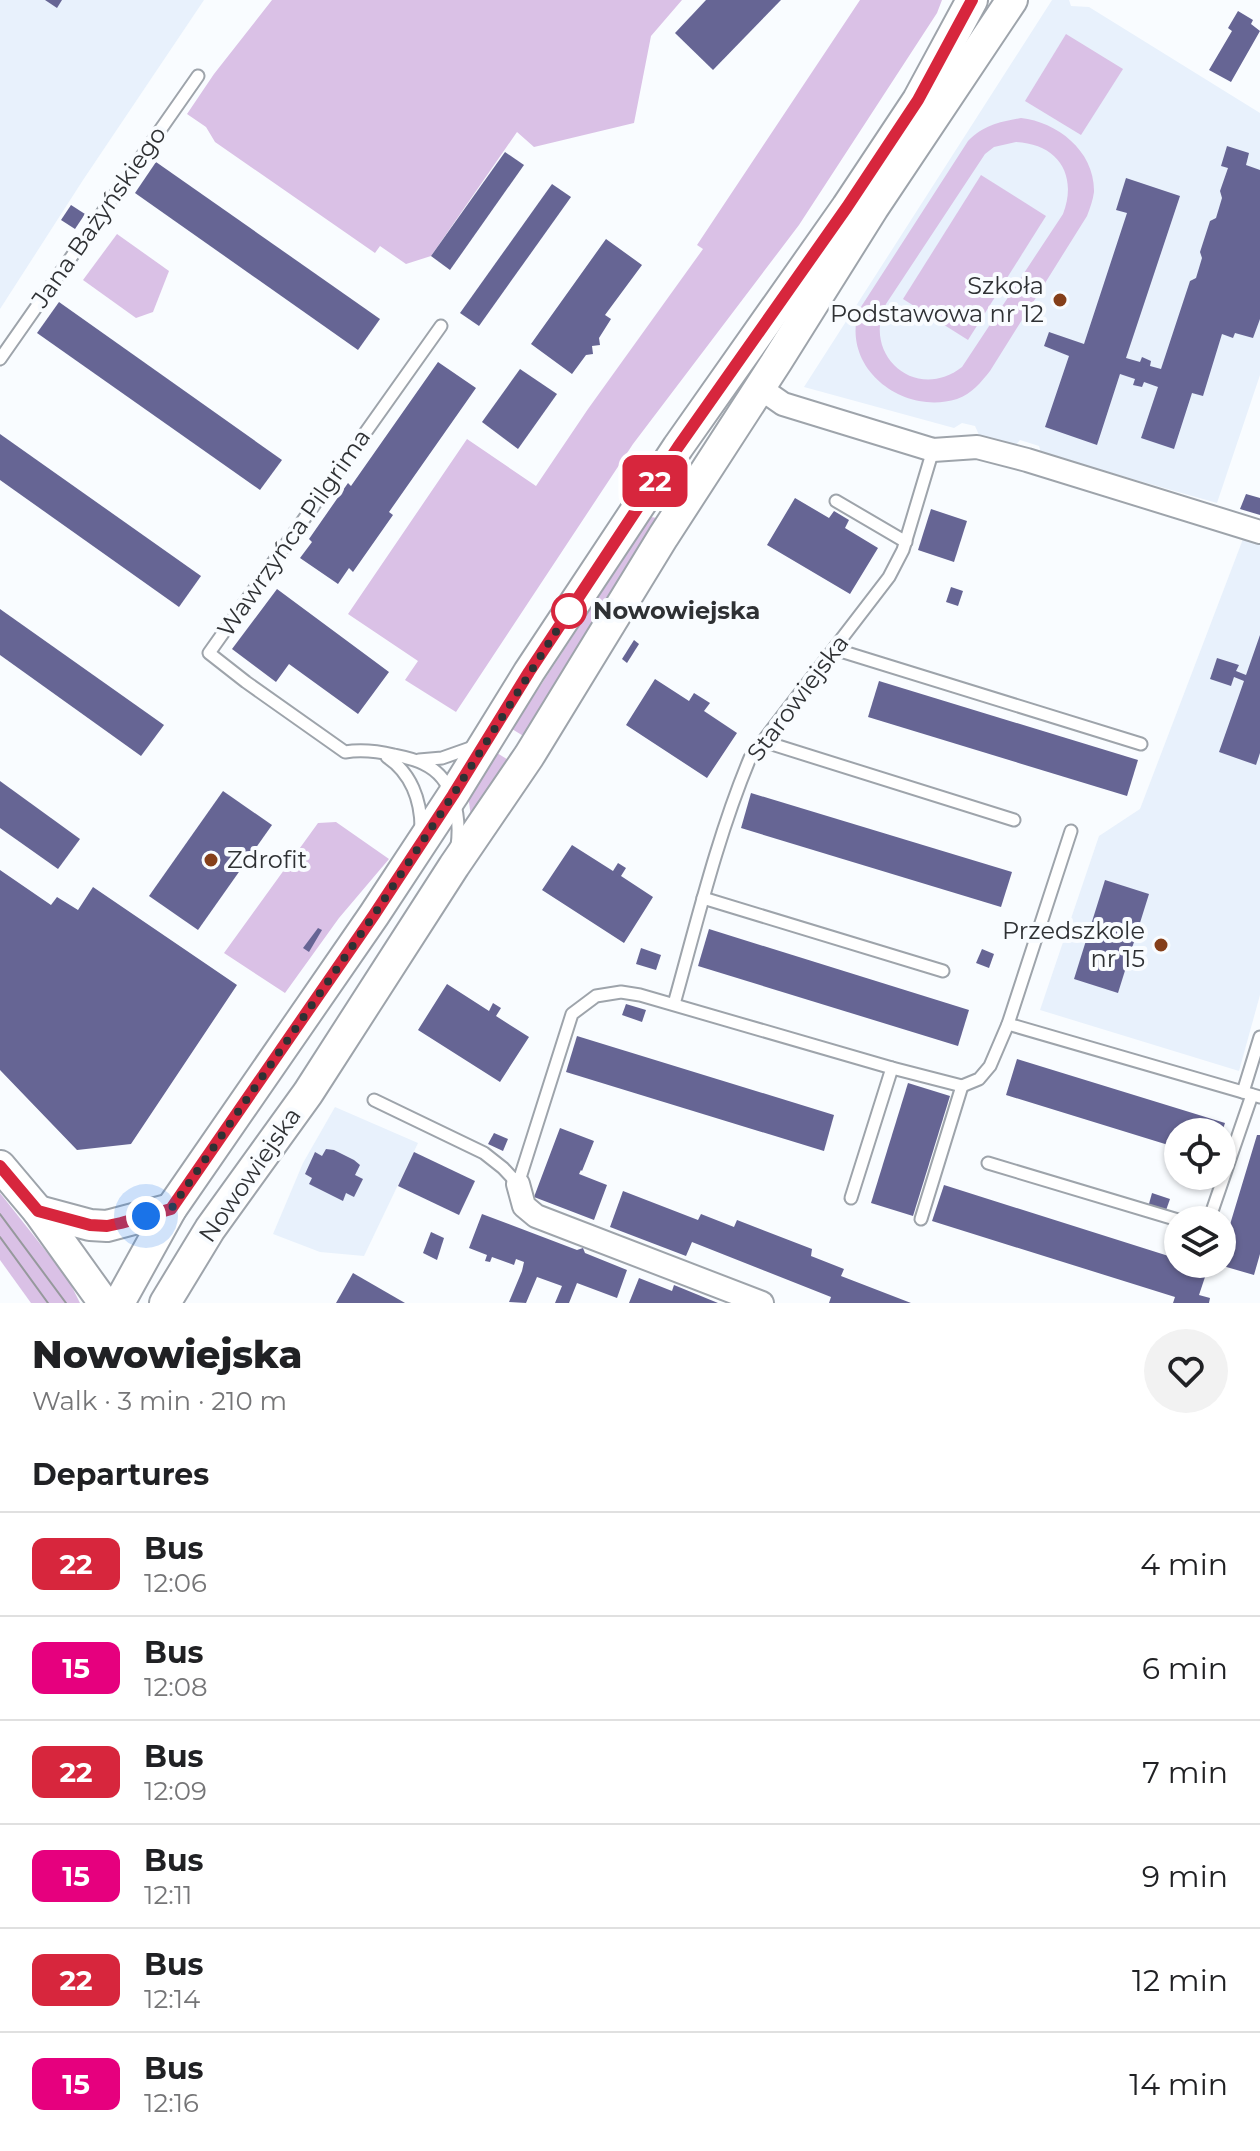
<!DOCTYPE html>
<meta charset="utf-8">
<style>
:root{--surface:#fff;--page:#f2f2f2;--text:#202124;--muted:#757577;--line:#e0e0e0}
body{margin:0;font-family:Montserrat,sans-serif;background:var(--page);color:var(--text);height:100vh;display:flex;flex-direction:column;font-size:30px;white-space:nowrap}
*{box-sizing:border-box;margin:0}
p{font-size:26px;color:var(--muted)}
.icon{flex:none;width:44px;height:44px;fill:none;stroke:currentColor;stroke-width:2;stroke-linecap:round;stroke-linejoin:round}
.map{position:relative;height:1303px;overflow:hidden}
.panel{display:flex;flex-direction:column;background:var(--surface);flex:1}
.panel>*{flex:none}
.badge{padding:0 16px;border-radius:12px;font-size:28px;line-height:52px}
.controls{position:absolute;left:1164px;top:1118px;display:grid;gap:16px}
.controls a{display:grid;place-items:center;width:72px;height:72px;border-radius:50%;background:var(--surface);box-shadow:0 2px 6px #0004;font-size:40px}
.you{position:absolute;width:40px;height:40px;margin:-20px;border:6px solid #fff;border-radius:50%;background:#1a73e8;box-shadow:0 0 0 12px #1a73e833}
.map>.badge{position:absolute;translate:-50% -50%;box-shadow:0 0 0 4px #fff}
h2{padding:0 32px;font-size:30px;line-height:72px}
.round{display:grid;place-items:center;flex:none;width:84px;height:84px;border-radius:42px;background:var(--page)}
.headline{display:flex;align-items:center;justify-content:space-between;height:136px;padding:0 32px}
h1{font-size:38px;font-weight:800;line-height:60px}
ul{padding:0;list-style:none}
li{display:flex;align-items:center;gap:24px;height:104px;padding:0 32px;border-top:2px solid var(--line)}
li div{flex:1}
li b{display:block;font-size:30px}
li em{font-style:normal}
li .badge{min-width:88px;font-weight:700;text-align:center}
.map>svg:first-child{display:block}
</style>
<div class="map">
<svg width="1260" height="1303" viewBox="0 0 1260 1303">
<rect width="100%" height="100%" fill="#f9fcff"/>
<g fill="#e8f1fc">
<polygon points="0,0 204,0 83,180 0,309"/>
<polygon points="1052,0 1069,0 1071,6 1089,7 1260,113 1260,375 1217,503 1041,453 1039,446 1020,440 1015,446 979,435 975,426 962,423 954,428 804,387"/>
<polygon points="1243,539 1260,545 1260,995 1239,1071 1040,1010 1099,836 1140,809"/>
<polygon points="335,1107 418,1143 364,1256 320,1252 273,1234 303,1163"/>
</g>
<g fill="#dac1e6" fill-rule="evenodd">
<polygon points="272,0 682,0 651,36 634,123 534,147 517,132 431,256 406,264 380,246 375,253 215,142 206,127 187,114 214,74"/>
<polygon points="860,0 942,0 937,13 799,225 633,444 456,712 405,680 418,661 348,614 467,439 536,486 588,409 703,249 697,245"/>
<polygon points="1066,34 1123,69 1081,135 1025,101"/>
<path d="M1021,118c36,4 74,33 73,74 -1,8 -4,16 -7,24l-97,155c-9,11 -18,23 -33,28 -54,17 -117,-31 -98,-89l109,-169c16,-16 31,-19 53,-23zM1016,142c42,2 62,33 47,72l-101,153c-46,36 -101,-12 -76,-63l99,-150 9,-7z"/>
<polygon points="981,175 1046,216 968,340 903,299"/>
<polygon points="117,234 169,271 153,312 136,318 83,280"/>
<polygon points="651,517 657,518 659,522 525,737 512,729"/>
<polygon points="497,753 510,761 471,817 468,795"/>
<polygon points="336,822 389,859 339,918 285,993 224,953 318,823"/>
<polygon points="0,1193 68,1279 80,1303 31,1303 0,1260"/>
</g>
<g fill="#666594">
<polygon points="45,0 62,0 57,8"/>
<polygon points="706,0 781,0 713,70 675,33"/>
<polygon points="1238,11 1253,20 1251,24 1260,31 1231,82 1209,70 1232,31 1228,28"/>
<polygon points="1227,146 1249,153 1246,165 1260,170 1260,319 1253,338 1235,333 1233,338 1222,334 1203,396 1192,393 1174,449 1141,438 1158,387 1144,382 1142,387 1133,385 1135,379 1120,374 1097,445 1045,427 1069,356 1044,346 1049,332 1084,344 1127,213 1116,210 1126,178 1180,196 1126,358 1140,362 1142,357 1151,361 1150,366 1161,369 1190,281 1196,278 1202,258 1200,252 1210,221 1216,218 1222,198 1220,191 1228,168 1221,166"/>
<polygon points="505,152 524,165 450,270 431,256"/>
<polygon points="156,162 380,319 358,350 135,193"/>
<polygon points="552,184 571,197 479,326 460,313"/>
<polygon points="71,205 85,214 75,229 61,220"/>
<polygon points="606,239 642,265 605,315 611,319 599,338 600,345 592,346 593,354 586,355 572,374 531,344"/>
<polygon points="59,302 282,460 260,490 37,333"/>
<polygon points="438,362 476,388 389,512 393,515 353,572 349,568 338,584 300,558 312,542 309,539 348,483 351,486"/>
<polygon points="520,369 557,394 518,449 482,422"/>
<polygon points="0,434 201,576 179,607 0,480"/>
<polygon points="1246,494 1260,498 1260,515 1240,509"/>
<polygon points="795,498 829,518 834,511 849,520 845,528 878,548 850,594 767,545"/>
<polygon points="931,509 967,521 954,562 918,550"/>
<polygon points="951,587 963,591 958,606 946,602"/>
<polygon points="277,589 389,672 358,714 289,664 276,682 232,649"/>
<polygon points="0,609 164,725 141,756 0,655"/>
<polygon points="1260,635 1260,753 1256,765 1219,752 1244,681 1234,677 1231,686 1210,679 1217,658 1239,665 1236,671 1246,675"/>
<polygon points="634,640 639,644 627,663 622,659"/>
<polygon points="655,679 689,701 694,693 710,703 704,711 737,733 707,778 626,725"/>
<polygon points="879,681 1138,760 1127,796 868,717"/>
<polygon points="0,781 80,839 58,869 0,828"/>
<polygon points="223,791 272,825 198,930 149,896"/>
<polygon points="751,793 1012,872 1001,907 741,828"/>
<polygon points="572,845 613,871 618,863 626,868 621,876 653,897 624,943 542,890"/>
<polygon points="0,870 51,905 57,897 78,910 93,887 237,985 131,1144 77,1150 0,1070"/>
<polygon points="1105,880 1149,894 1118,993 1074,979"/>
<polygon points="318,928 322,930 309,952 303,948"/>
<polygon points="709,929 969,1010 958,1046 698,966"/>
<polygon points="641,948 661,955 656,970 636,964"/>
<polygon points="982,949 994,954 989,968 976,963"/>
<polygon points="447,984 489,1011 493,1003 501,1008 496,1016 529,1037 500,1082 418,1030"/>
<polygon points="626,1004 646,1010 642,1022 622,1015"/>
<polygon points="577,1036 834,1115 824,1151 566,1072"/>
<polygon points="1017,1059 1225,1123 1222,1132 1178,1132 1178,1148 1006,1095"/>
<polygon points="908,1083 950,1096 913,1216 871,1203"/>
<polygon points="560,1128 594,1141 582,1171 581,1170 579,1174 607,1185 594,1220 534,1197"/>
<polygon points="494,1133 508,1139 503,1151 488,1144"/>
<polygon points="1257,1135 1260,1135 1260,1254 1254,1275 1223,1266 1207,1271 1199,1295 1210,1298 1209,1303 1173,1303 1175,1297 932,1221 944,1185 1178,1259 1178,1264 1202,1266 1222,1264 1222,1251"/>
<polygon points="326,1149 334,1150 354,1160 360,1165 355,1175 363,1179 354,1197 346,1193 343,1201 309,1184 312,1178 305,1174 315,1152 322,1156"/>
<polygon points="414,1152 475,1181 459,1215 398,1186"/>
<polygon points="623,1191 698,1220 701,1214 734,1227 737,1220 812,1249 811,1256 844,1269 841,1276 911,1303 829,1303 831,1297 692,1242 686,1256 610,1227"/>
<polygon points="1152,1193 1170,1199 1164,1216 1147,1211"/>
<polygon points="482,1214 577,1250 583,1248 585,1253 627,1270 617,1298 577,1283 569,1303 555,1303 562,1286 537,1277 526,1303 509,1302 522,1271 524,1262 516,1259 514,1265 492,1257 490,1262 485,1261 487,1255 469,1248"/>
<polygon points="431,1232 444,1238 437,1260 423,1253"/>
<polygon points="353,1273 405,1303 336,1303"/>
<polygon points="639,1278 672,1291 674,1285 718,1303 629,1303"/>
</g>
<g fill="none" stroke-linecap="round" stroke-linejoin="round">
<defs>
<g id="lane">
<path d="M441,326l-232,327 37,29 99,70c17,-3 32,-1 49,3 10,2 21,4 30,9 30,14 37,52 33,82"/>
<polyline points="0,359 198,76"/>
<polyline points="836,501 906,542"/>
<polyline points="834,649 1141,744"/>
<polyline points="762,741 1014,820"/>
<path d="M387,757c24,16 34,43 34,71"/>
<polyline points="419,760 442,758 476,746"/>
<polyline points="703,898 943,971"/>
<path d="M674,1004c23,-82 43,-167 76,-246l139,-181 14,-27 30,-100"/>
<polyline points="1008,1024 1260,1097"/>
<polyline points="1243,1092 1260,1037"/>
<polyline points="374,1100 484,1153 503,1168 518,1184 572,1014 596,996 621,992 640,995 892,1068 962,1086 979,1079 990,1066 1008,1024 1071,831"/>
<polyline points="988,1163 1178,1220"/>
<polyline points="851,1198 892,1068"/>
<polyline points="921,1219 962,1086"/>
<polyline points="1209,1220 1252,1095"/>
</g>
<g id="street">
<polyline points="760,388 783,404 933,450 977,447 1027,460 1260,532"/>
<polyline points="518,1184 524,1206 536,1216 762,1303"/>
</g>
<g id="secondary">
<polyline points="0,1166 38,1211 104,1303"/>
<polyline points="38,1211 90,1225 107,1226 171,1209"/>
<polyline points="119,1303 171,1209 374,915 453,795 529,672 678,447 847,207 918,100 972,0"/>
<polyline points="165,1303 210,1229 308,1093 454,866 529,756 663,537 777,361 873,208 1012,0"/>
</g>
</defs>
<use href="#lane" stroke="#9ea4ab" stroke-width="15"/>
<use href="#street" stroke="#9ea4ab" stroke-width="26"/>
<use href="#secondary" stroke="#9ea4ab" stroke-width="34"/>
<use href="#lane" stroke="#fff" stroke-width="11"/>
<use href="#street" stroke="#fff" stroke-width="22"/>
<use href="#secondary" stroke="#fff" stroke-width="30"/>
<g stroke="#96999c" stroke-width="2">
<polyline points="0,1214 66,1303"/>
<polyline points="0,1237 48,1303"/>
</g>
</g>
<g fill="none" stroke-linecap="round" stroke-linejoin="round">
<defs>
<polyline id="line" points="0,1166 38,1211 90,1225 107,1226 121,1223 171,1209 374,915 453,795 529,672 678,447 847,207 918,100 972,0"/>
</defs>
<use href="#line" stroke="#fff" stroke-width="18"/>
<use href="#line" stroke="#d7263d" stroke-width="12"/>
<polyline stroke="#2f3134" stroke-width="8" stroke-dasharray="0 14.4" points="146,1216 171,1209 374,915 453,795 569,611"/>
</g>
<g fill="#853f1a" stroke="#f9fcff" stroke-width="3">
<circle cx="1060" cy="300" r="8"/>
<circle cx="211" cy="860" r="8"/>
<circle cx="1161" cy="945" r="8"/>
</g>
<circle fill="#fff" stroke="#d7263d" stroke-width="4" cx="569" cy="611" r="16"/>
<g text-anchor="middle" stroke-width="8" stroke-linejoin="round" paint-order="stroke">
<g font-size="24" fill="#2f3134" stroke="#f9fcff">
<text transform="translate(99 217) rotate(-55)" y="8">Jana Bażyńskiego</text>
<text transform="translate(294 533) rotate(-55)" y="8">Wawrzyńca Pilgrima</text>
<text transform="translate(798 698) rotate(-53)" y="8">Starowiejska</text>
<text transform="translate(250 1175) rotate(-55)" y="8">Nowowiejska</text>
</g>
<g font-size="24" fill="#2f3134" stroke="#f9fcff" text-anchor="end">
<text x="1044" y="294">Szkoła<tspan x="1044" dy="28">Podstawowa nr 12</tspan></text>
<text x="227" y="868" text-anchor="start">Zdrofit</text>
<text x="1145" y="939">Przedszkole<tspan x="1145" dy="28">nr 15</tspan></text>
</g>
<g font-size="24" font-weight="bold" fill="#2f3134" stroke="#f9fcff" text-anchor="start">
<text x="593" y="619">Nowowiejska</text>
</g>
</g>
</svg>
<div class="controls">
<a><svg class="icon" aria-label="locate" viewBox="0 0 24 24"><circle cx="12" cy="12" r="6"/><path d="M12 2v4M12 18v4M2 12h4M18 12h4"/></svg></a>
<a><svg class="icon" aria-label="layers" viewBox="0 0 24 24"><path d="M12 4l9 5-9 5-9-5zM3 14l9 5 9-5"/></svg></a>
</div>
<div class="you" style="left:146px;top:1216px"></div>
<b class="badge" style="left:655px;top:481px;background:#d7263d;color:#fff">22</b>
</div>
<section class="panel">
<div class="headline"><div><h1>Nowowiejska</h1><p>Walk · 3 min · 210 m</p></div><a class="round"><svg class="icon" aria-label="heart" viewBox="0 0 24 24"><path d="M12 20l-8-8c-3-5 5-10 8-4 3-6 11-1 8 4z"/></svg></a></div>
<h2>Departures</h2>
<ul>
<li><span class="badge" style="background:#d7263d;color:#fff">22</span><div><b>Bus</b><p>12:06</p></div><em>4 min</em></li>
<li><span class="badge" style="background:#e6007e;color:#fff">15</span><div><b>Bus</b><p>12:08</p></div><em>6 min</em></li>
<li><span class="badge" style="background:#d7263d;color:#fff">22</span><div><b>Bus</b><p>12:09</p></div><em>7 min</em></li>
<li><span class="badge" style="background:#e6007e;color:#fff">15</span><div><b>Bus</b><p>12:11</p></div><em>9 min</em></li>
<li><span class="badge" style="background:#d7263d;color:#fff">22</span><div><b>Bus</b><p>12:14</p></div><em>12 min</em></li>
<li><span class="badge" style="background:#e6007e;color:#fff">15</span><div><b>Bus</b><p>12:16</p></div><em>14 min</em></li>
</ul>
</section>
